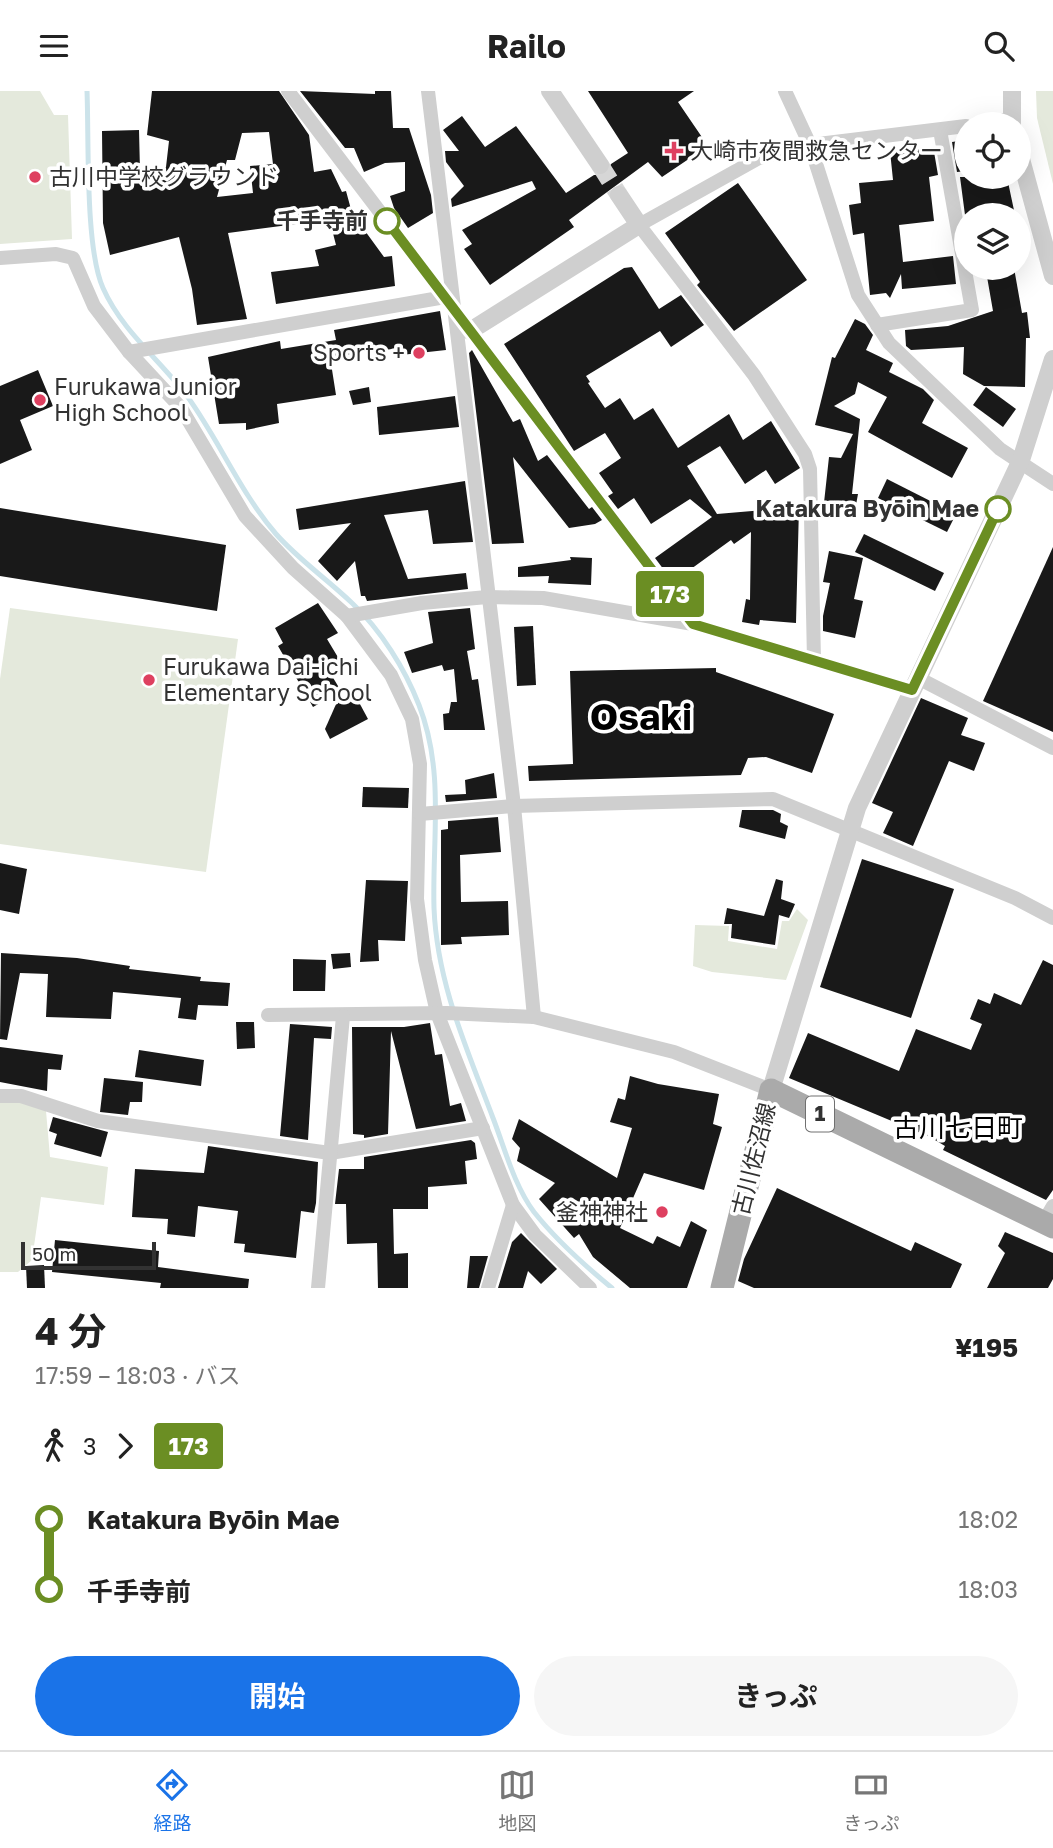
<!DOCTYPE html>
<html lang="ja">
<meta charset="utf-8">
<style>
:root{--surface:#fff;--page:#f6f6f6;--text:#222;--muted:#767676;--line:#e0e0e0;--accent:#1a73e8}
body{margin:0;font-family:"Golos Text","Noto Sans JP",sans-serif;background:var(--page);color:var(--text);height:100vh;display:flex;flex-direction:column;font-size:26px;white-space:nowrap}
*{box-sizing:border-box;margin:0}
p{font-size:23px;color:var(--muted)}
.icon{flex:none;width:38px;height:38px;fill:none;stroke:currentColor;stroke-width:2;stroke-linecap:round;stroke-linejoin:round}
.map{position:relative;height:1197px;overflow:hidden}
.details{display:flex;flex-direction:column;background:var(--surface);flex:1}
.details>*{flex:none}
.badge{padding:0 14px;border-radius:5px;font-size:24px;line-height:46px}
.fabs{position:absolute;left:954px;top:21px;display:grid;gap:14px}
.fabs a{display:grid;place-items:center;width:77px;height:77px;border-radius:50%;background:var(--surface);box-shadow:0 7px 28px #0002;font-size:35px}
.scale{position:absolute;left:21px;bottom:18px;width:135px;box-sizing:border-box;padding-left:7px;border:4px solid #323232;border-top:0;font-size:19px;line-height:24px;white-space:nowrap;color:#323232;-webkit-text-stroke:5px #fff;paint-order:stroke}
.map>.badge{position:absolute;translate:-50% -50%;box-shadow:0 0 0 4px #fff}
.legs{display:flex;align-items:center;gap:10px;height:77px;padding:0 35px;font-size:23px}
.legs p{margin-inline-start:auto}
.overview{display:flex;align-items:center;justify-content:space-between;height:119px;padding:0 35px}
h1{font-size:38px;font-weight:700;line-height:52px}
.primary-button{display:flex;gap:14px;margin-top:auto;padding:14px 35px}
.primary-button a{flex:1;height:80px;border-radius:42px;background:var(--accent);color:#fff;font-size:28px;font-weight:700;line-height:80px;text-align:center}
.primary-button a+a{background:var(--page);color:var(--text)}
ul{padding:0 35px;list-style:none}
li{display:flex;align-items:center;gap:24px;height:70px;font-size:26px}
li i{display:grid;place-items:center;width:10px;height:100%;margin:0 9px;background:currentColor}
li i::after{content:'';width:18px;height:18px;margin:-9px;border:5px solid;border-radius:50%;background:var(--surface)}
li p{margin-inline-start:auto}
li:first-child i{background:linear-gradient(#0000 50%,currentColor 0)}
li:last-child i{background:linear-gradient(currentColor 50%,#0000 0)}
header{display:flex;justify-content:space-between;align-items:center;height:91px;padding:0 35px;background:var(--surface);font-size:32px;font-weight:700}
.tabs{display:flex;justify-content:space-around;align-items:center;height:98px;border-top:2px solid var(--line);background:var(--surface);font-size:19px;color:var(--muted)}
.tabs a{display:grid;justify-items:center;gap:4px}
.tabs .on{color:var(--accent)}
.map>svg:first-child{display:block}
</style>
<header><svg class="icon" aria-label="menu" viewBox="0 0 24 24"><path d="M4 6h16M4 12h16M4 18h16"/></svg>Railo<svg class="icon" aria-label="search" viewBox="0 0 24 24"><circle cx="10" cy="10" r="6"/><path d="M15 15l6 6"/></svg></header>
<div class="map">
<svg width="1053" height="1197" viewBox="0 0 1053 1197">
<rect width="100%" height="100%" fill="#fff"/>
<g fill="#e4e9dc">
<polygon points="0,0 40,0 54,24 68,24 72,148 0,153"/>
<polygon points="1036,0 1053,0 1053,93 1037,27"/>
<polygon points="10,517 238,548 206,781 0,753 0,588"/>
<polygon points="797,818 808,829 786,889 712,881 693,875 695,834 729,835 728,850 777,858 782,830 789,830"/>
<polygon points="0,1010 21,1010 46,1020 50,1066 108,1076 104,1114 41,1106 32,1169 18,1181 0,1181"/>
</g>
<g fill="none" stroke-linecap="round" stroke-linejoin="round">
<path stroke="#cce3ea" stroke-width="5" d="M87,0c2,49 -2,157 16,197 19,43 57,72 84,108 32,44 53,96 89,138 23,26 51,45 76,69 29,27 53,66 67,102 26,67 13,134 15,203 3,75 33,141 59,210 12,31 21,67 41,94 23,29 50,53 78,76"/>
</g>
<g fill="#191919" fill-rule="evenodd">
<path d="M152,0h127l30,44 5,37 17,-3 11,23 4,-1 6,22 32,44 8,-1 3,30 -119,18 -5,-32 48,-6 -4,-16 21,-5 -8,-31 -32,10 -68,9 19,86 -50,6 -5,-36 -13,-52 -69,18 -7,-32 -1,-92 37,-1 1,41 26,-4 3,-26 -22,-6zM269,41l4,32 -23,2 3,27 -36,4 10,-37h8l7,-27z"/>
<polygon points="300,0 375,3 375,0 391,0 393,37 409,37 431,104 433,122 408,137 394,117 390,105 405,100 405,71 385,72 364,81 354,57 345,57"/>
<polygon points="588,0 694,0 678,11 708,55 662,86 648,71 569,129 574,136 490,194 464,158 472,153 462,139 536,98 532,90 452,116 451,108 464,95 446,71 445,60 459,60 443,39 462,25 485,56 516,35 566,102 594,84 606,84 611,73 628,62"/>
<polygon points="966,49 966,80 957,81 952,51"/>
<polygon points="933,55 938,84 929,86 934,130 899,134 903,171 953,165 956,193 902,198 901,183 890,207 886,202 870,204 864,142 853,144 849,114 861,112 859,92 893,89 890,60"/>
<polygon points="960,86 998,86 999,92 1008,91 1015,124 965,124"/>
<polygon points="738,92 807,189 734,240 697,194 700,191 665,142"/>
<polygon points="632,176 659,218 681,204 704,234 671,256 660,240 586,285 590,291 588,292 605,317 620,307 634,329 653,317 678,357 729,323 743,349 771,330 800,377 775,393 766,379 745,393 720,355 687,375 717,423 799,416 796,532 760,529 759,534 742,531 746,508 750,509 751,441 734,453 731,449 673,491 655,467 712,426 690,408 651,433 634,407 618,418 608,405 613,402 599,382 621,367 605,342 574,360 504,253 624,177"/>
<polygon points="1014,177 1022,222 1027,221 1030,247 1026,247 1025,296 984,295 963,283 964,256 911,259 906,255 905,239 948,235 993,220 986,180"/>
<polygon points="440,220 446,259 401,264 400,257 330,266 336,304 277,313 279,332 246,339 246,332 219,333 208,266 280,250 281,258 336,249 334,239"/>
<polygon points="855,228 865,233 873,244 866,259 893,272 889,281 923,298 934,309 922,332 968,357 952,387 868,341 887,306 858,291 855,303 834,315 860,328 852,403 858,403 854,425 823,421 829,366 841,367 853,343 815,334 832,266 835,267"/>
<polygon points="472,259 513,331 520,328 538,370 547,364 589,418 592,416 602,429 595,433 569,437 513,366 524,452 492,453 469,262"/>
<polygon points="38,279 53,315 20,329 32,359 0,373 0,295"/>
<polygon points="369,296 371,311 353,314 349,300"/>
<polygon points="986,296 1016,318 1003,336 973,314"/>
<polygon points="455,305 459,336 379,344 377,316"/>
<polygon points="887,388 956,423 947,441 878,407"/>
<polygon points="465,390 473,451 433,453 428,419 384,424 408,488 466,482 468,498 367,510 365,505 361,505 355,470 337,490 318,470 351,432 299,439 296,418"/>
<polygon points="0,417 226,454 217,520 0,485"/>
<polygon points="864,443 944,482 935,500 855,461"/>
<polygon points="1053,456 1053,641 983,610"/>
<polygon points="829,460 863,467 854,508 863,510 855,547 823,540 823,525 830,492 823,491"/>
<polygon points="570,466 592,467 591,494 548,492 549,485 518,486 518,476 571,469"/>
<polygon points="318,512 338,542 327,548 339,568 326,575 341,600 313,616 278,555 283,552 275,537"/>
<polygon points="470,517 475,558 467,560 472,589 478,588 485,639 444,639 443,623 449,622 451,611 457,611 454,578 444,580 442,574 412,582 404,561 433,552 428,521"/>
<polygon points="533,535 536,594 517,595 514,536"/>
<polygon points="716,577 716,581 834,623 812,682 766,666 748,667 741,684 529,690 528,675 573,673 570,580"/>
<polygon points="354,602 368,628 330,648 325,638 337,611"/>
<polygon points="921,607 968,627 961,644 985,652 974,680 949,670 913,755 883,742 893,721 872,712"/>
<polygon points="494,682 497,707 446,711 445,704 466,703 465,689"/>
<polygon points="363,696 409,697 408,717 362,716"/>
<polygon points="742,719 773,719 781,723 780,731 788,735 785,748 739,736"/>
<polygon points="498,726 501,761 460,764 461,811 508,810 509,844 461,846 462,853 441,854 441,739 448,738 448,730"/>
<polygon points="862,768 954,798 911,927 820,896"/>
<polygon points="0,772 27,778 19,823 0,819"/>
<polygon points="776,788 783,790 781,808 795,813 789,827 779,824 775,854 731,847 732,833 724,833 727,817 764,825"/>
<polygon points="366,789 408,790 405,850 378,849 379,870 360,871"/>
<polygon points="1,862 77,867 130,875 129,878 201,886 200,890 230,892 228,915 198,914 196,929 178,927 181,907 113,901 111,928 46,926 48,883 20,882 7,949 0,948"/>
<polygon points="350,862 351,876 333,878 331,863"/>
<polygon points="293,868 326,869 325,900 293,900"/>
<polygon points="1043,869 1053,874 1053,1099 1046,1109 943,1059 945,1055 930,1046 789,987 808,942 899,980 916,938 971,959 982,933 970,928 978,908 990,913 994,902 1021,914"/>
<polygon points="236,931 254,931 255,957 237,958"/>
<polygon points="430,932 435,964 442,963 450,1015 461,1012 466,1030 416,1038 391,940 388,1043 364,1047 364,1044 353,1043 352,936 404,936"/>
<polygon points="290,933 332,936 331,948 314,947 308,1049 280,1045"/>
<polygon points="0,956 63,964 61,979 48,978 47,1000 0,991"/>
<polygon points="139,959 204,969 201,995 135,986"/>
<polygon points="630,985 658,993 719,1003 713,1033 722,1036 704,1099 644,1082 620,1137 653,1153 657,1145 680,1156 691,1130 707,1139 687,1197 630,1197 593,1166 579,1143 574,1147 539,1108 555,1092 517,1070 520,1057 512,1048 519,1028 617,1087 632,1037 610,1031 618,1007 625,1009"/>
<polygon points="104,987 143,991 142,1011 130,1011 128,1024 100,1021"/>
<polygon points="53,1026 108,1041 101,1066 54,1053 57,1043 49,1040"/>
<polygon points="471,1049 475,1052 477,1068 465,1070 467,1093 428,1096 428,1118 393,1118 394,1163 408,1162 408,1197 378,1197 377,1152 347,1153 346,1113 335,1113 339,1078 364,1078 364,1066"/>
<polygon points="208,1055 318,1071 316,1112 314,1122 301,1120 296,1167 244,1161 245,1153 234,1152 238,1120 198,1115 195,1146 167,1143 168,1128 132,1126 135,1078 204,1082"/>
<polygon points="777,1097 911,1160 915,1151 962,1173 951,1197 754,1197 738,1190 744,1168"/>
<polygon points="1005,1141 1053,1162 1053,1188 1048,1197 987,1197 1005,1162 998,1155"/>
<polygon points="521,1142 557,1178 541,1193 528,1180 523,1197 498,1197 512,1151"/>
<polygon points="55,1149 159,1160 158,1176 249,1188 248,1197 160,1197 161,1192 52,1181"/>
<polygon points="470,1165 488,1165 479,1197 467,1197"/>
<polygon points="44,1174 45,1197 27,1197 26,1175"/>
</g>
<g fill="none" stroke-linecap="round" stroke-linejoin="round">
<polyline stroke="#d6d6d6" stroke-width="18" stroke-dasharray="18 9" stroke-linecap="butt" points="600,74 619,104"/>
<g stroke="#cfcfcf" stroke-width="14">
<polyline points="288,0 693,533"/>
<polyline points="428,0 514,715 534,926"/>
<polyline points="785,0 810,54 858,204 889,252 1000,358 1053,393"/>
<polyline points="977,33 1011,28"/>
<polyline points="0,167 56,163 73,167 94,215 129,261 181,317 245,425 293,477 347,525 391,584 412,628 420,673 417,808 425,869 437,922 513,1114 535,1144 590,1197"/>
<polyline points="877,234 972,219 940,39"/>
<polyline points="129,261 445,206"/>
<polyline points="347,525 422,512 487,506 543,507 693,533 912,599"/>
<polyline points="814,569 810,378 805,363 754,284 639,134 759,67 810,54 966,35"/>
<polyline points="918,587 1053,657"/>
<polyline points="420,723 514,715 773,708 1015,807 1053,827"/>
<polyline points="268,924 447,922 534,926 674,961 771,999"/>
<polyline points="0,1005 21,1005 98,1030 330,1062 483,1037"/>
<polyline points="1043,1132 1053,1115"/>
<polyline points="318,1197 343,925"/>
<polyline points="488,1197 513,1114"/>
</g>
<g stroke="#cfcfcf" stroke-width="18">
<polyline points="550,0 600,74"/>
<polyline points="1012,0 1012,33"/>
<polyline points="1018,57 1053,185"/>
<polyline points="470,240 639,134 619,104"/>
<polyline points="771,999 857,717 1021,369 1053,268"/>
</g>
<polyline stroke="#aaa" stroke-width="23" points="722,1197 771,999 1053,1136"/>
</g>
<g fill="none" stroke-linecap="round" stroke-linejoin="round">
<defs>
<polyline id="line-1" points="387,130 693,533 912,599 998,418"/>
</defs>
<use href="#line-1" stroke="#fff" stroke-width="16"/>
<use href="#line-1" stroke="#6b8e23" stroke-width="10"/>
</g>
<g fill="#de4060" stroke="#fff" stroke-width="2.5">
<path d="M670.5 49.5h7v7h7v7h-7v7h-7v-7h-7v-7h7z"/>
<circle cx="35" cy="86" r="7"/>
<circle cx="419" cy="262" r="7"/>
<circle cx="40" cy="309" r="7"/>
<circle cx="149" cy="589" r="7"/>
<circle cx="662" cy="1121" r="7"/>
</g>
<g fill="#fff" stroke="#6b8e23" stroke-width="3.5">
<circle cx="387" cy="130" r="12"/>
<circle cx="998" cy="418" r="12"/>
</g>
<g text-anchor="middle" stroke-width="7" stroke-linejoin="round" paint-order="stroke">
<rect fill="#fff" stroke="#707070" stroke-width="2" x="806" y="1005.5" width="28" height="35" rx="5"/>
<g font-size="21" font-weight="bold" fill="#323232">
<text x="820" y="1030">1</text>
</g>
<g font-size="23" fill="#323232" stroke="#fff" text-anchor="start">
<text x="690" y="68">大崎市夜間救急センター</text>
<text x="49" y="94">古川中学校グラウンド</text>
<text x="405" y="270" text-anchor="end">Sports +</text>
<text x="54" y="304">Furukawa Junior<tspan x="54" dy="26">High School</tspan></text>
<text x="163" y="584">Furukawa Dai-ichi<tspan x="163" dy="26">Elementary School</tspan></text>
<text x="648" y="1129" text-anchor="end">釜神神社</text>
</g>
<g font-size="23" font-weight="bold" fill="#323232" stroke="#fff" text-anchor="end">
<text x="368" y="138">千手寺前</text>
<text x="979" y="426">Katakura Byōin Mae</text>
</g>
<g font-size="23" fill="#323232" stroke="#fff">
<text transform="translate(754 1068) rotate(-76)" y="8">古川佐沼線</text>
</g>
<g font-size="26" fill="#000" stroke="#fff">
<text x="958" y="1046">古川七日町</text>
</g>
<g font-size="37" font-weight="bold" fill="#000" stroke="#fff">
<text x="641" y="639">Osaki</text>
</g>
</g>
</svg>
<div class="fabs">
<a><svg class="icon" aria-label="locate" viewBox="0 0 24 24"><circle cx="12" cy="12" r="6"/><path d="M12 2v4M12 18v4M2 12h4M18 12h4"/></svg></a>
<a><svg class="icon" aria-label="layers" viewBox="0 0 24 24"><path d="M12 4l9 5-9 5-9-5zM3 14l9 5 9-5"/></svg></a>
</div>
<div class="scale">50 m</div>
<b class="badge" style="left:670px;top:503px;background:#6b8e23;color:#fff">173</b>
</div>
<section class="details">
<div class="overview"><div><h1>4 分</h1><p>17:59 – 18:03 · バス</p></div><b>¥195</b></div>
<div class="legs"><svg class="icon" aria-label="walk" viewBox="0 0 24 24"><circle cx="13" cy="4" r="2"/><path d="M13 8l-2 6 4 7M11 14l-3 7M7 12l3-4h3l4 4"/></svg>3<svg class="icon" aria-label="forward" viewBox="0 0 24 24"><path d="M9 5l7 7-7 7"/></svg><b class="badge" style="background:#6b8e23;color:#fff">173</b></div>
<ul>
<li><i style="color:#6b8e23"></i><b>Katakura Byōin Mae</b><p>18:02</p></li>
<li><i style="color:#6b8e23"></i><b>千手寺前</b><p>18:03</p></li>
</ul>
<div class="primary-button"><a>開始</a><a>きっぷ</a></div>
</section>
<nav class="tabs">
<a class="on"><svg class="icon" aria-label="directions" viewBox="0 0 24 24"><path d="M12 3l9 9-9 9-9-9zM9 14v-3h6M13 9l2 2-2 2"/></svg>経路</a>
<a><svg class="icon" aria-label="map" viewBox="0 0 24 24"><path d="M3 6l6-2 6 2 6-2v14l-6 2-6-2-6 2zM9 4v14M15 6v14"/></svg>地図</a>
<a><svg class="icon" aria-label="tickets" viewBox="0 0 24 24"><path d="M3 7h18v10H3zM15 7v10"/></svg>きっぷ</a>
</nav>
